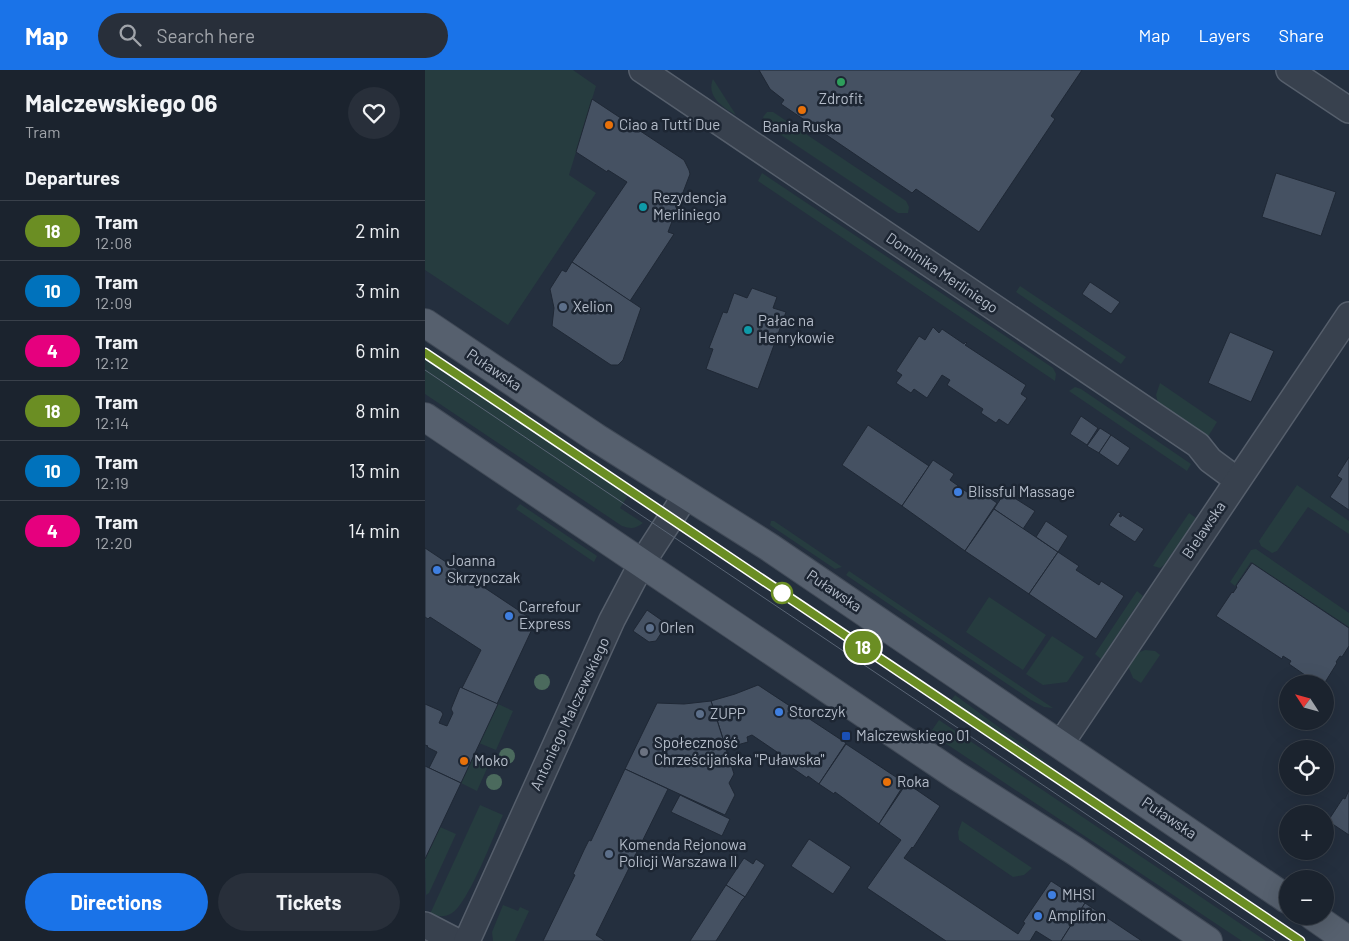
<!DOCTYPE html>
<meta charset="utf-8">
<style>
:root{--surface:#1b232e;--page:#282f3a;--text:#f1f3f6;--muted:#a0a4aa;--line:#39404a;--accent:#1a73e8}
body{margin:0;font-family:Barlow,sans-serif;background:var(--page);color:var(--text);height:100vh;display:flex;flex-direction:column;font-size:19px;white-space:nowrap}
*{box-sizing:border-box;margin:0}
p{font-size:16px;color:var(--muted)}
.icon{flex:none;width:28px;height:28px;fill:none;stroke:currentColor;stroke-width:2;stroke-linecap:round;stroke-linejoin:round}
.map{position:relative;flex:1;overflow:hidden}
.panel{display:flex;flex-direction:column;background:var(--surface);width:425px}
.panel>*{flex:none}
.badge{padding:0 10px;border-radius:16px;font-size:18px;line-height:32px}
.needle{width:32px;rotate:306deg}
.controls{position:absolute;left:854px;top:605px;display:grid;gap:10px}
.controls a{display:grid;place-items:center;width:55px;height:55px;border-radius:50%;background:var(--surface);box-shadow:0 5px 20px #0002,0 0 0 1px var(--line);font-size:25px}
.map>.badge{position:absolute;translate:-50% -50%;box-shadow:0 0 0 2px #fff}
h2{padding:0 25px;font-size:19px;line-height:45px}
.round{display:grid;place-items:center;flex:none;width:52px;height:52px;border-radius:26px;background:var(--page)}
.overview{display:flex;align-items:center;justify-content:space-between;height:85px;padding:0 25px}
h1{font-size:24px;font-weight:700;line-height:38px}
.cta{display:flex;gap:10px;margin-top:auto;padding:10px 25px}
.cta a{flex:1;height:58px;border-radius:30px;background:var(--accent);color:#fff;font-size:20px;font-weight:700;line-height:58px;text-align:center}
.cta a+a{background:var(--page);color:var(--text)}
ul{padding:0;list-style:none}
li{display:flex;align-items:center;gap:15px;height:60px;padding:0 25px;border-top:1px solid var(--line)}
li div{flex:1}
li b{display:block;font-size:19px}
li em{font-style:normal}
li .badge{min-width:55px;font-weight:700;text-align:center}
header{display:flex;align-items:center;gap:30px;box-sizing:border-box;height:70px;padding:0 25px;background:var(--accent);color:#fff}
header strong{font-size:24px}
nav{display:flex;gap:28px;margin-inline-start:auto;font-size:18px}
.search{width:350px;height:45px;background:var(--page);display:flex;align-items:center;gap:12px;box-sizing:border-box;padding:0 18px;border-radius:28px;color:var(--muted);font-size:19px}
main{display:flex;flex:1;min-height:0}
.map>svg:first-child{display:block}
</style>
<header>
<strong>Map</strong>
<div class="search"><svg class="icon" aria-label="search" viewBox="0 0 24 24"><circle cx="10" cy="10" r="6"/><path d="M15 15l6 6"/></svg>Search here</div>
<nav><a>Map</a><a>Layers</a><a>Share</a></nav>
</header>
<main>
<section class="panel">
<div class="overview"><div><h1>Malczewskiego 06</h1><p>Tram</p></div><a class="round"><svg class="icon" aria-label="heart" viewBox="0 0 24 24"><path d="M12 20l-8-8c-3-5 5-10 8-4 3-6 11-1 8 4z"/></svg></a></div>
<h2>Departures</h2>
<ul>
<li><span class="badge" style="background:#6b8e23;color:#fff">18</span><div><b>Tram</b><p>12:08</p></div><em>2 min</em></li>
<li><span class="badge" style="background:#0072bc;color:#fff">10</span><div><b>Tram</b><p>12:09</p></div><em>3 min</em></li>
<li><span class="badge" style="background:#e6007e;color:#fff">4</span><div><b>Tram</b><p>12:12</p></div><em>6 min</em></li>
<li><span class="badge" style="background:#6b8e23;color:#fff">18</span><div><b>Tram</b><p>12:14</p></div><em>8 min</em></li>
<li><span class="badge" style="background:#0072bc;color:#fff">10</span><div><b>Tram</b><p>12:19</p></div><em>13 min</em></li>
<li><span class="badge" style="background:#e6007e;color:#fff">4</span><div><b>Tram</b><p>12:20</p></div><em>14 min</em></li>
</ul>
<div class="cta"><a>Directions</a><a>Tickets</a></div>
</section>
<div class="map">
<svg width="924" height="871" viewBox="0 0 924 871">
<rect width="100%" height="100%" fill="#242f3e"/>
<g fill="#263c3f">
<polygon points="0,0 148,0 171,16 144,105 171,123 83,255 0,200"/>
<path d="M288,9l23,36c-14,-8 -30,-19 -23,-36z"/>
<polygon points="342,42 348,42 481,131 484,137 483,143 473,143 341,55 338,47"/>
<polygon points="337,103 628,298 631,304 630,311 333,111"/>
<polygon points="595,216 701,287 696,294 591,222"/>
<path d="M0,278l208,140 -13,20 23,15c-8,6 -12,6 -21,3l-197,-132z"/>
<polygon points="735,313 792,352 781,370 734,337 731,325"/>
<polygon points="650,317 656,319 766,394 762,401 644,321"/>
<polygon points="872,415 924,451 924,464 883,437 852,481 847,483 836,476 834,471"/>
<polygon points="95,434 172,486 169,492 91,439"/>
<polygon points="764,443 771,448 739,495 735,498 728,496"/>
<polygon points="346,451 349,451 417,497 410,499 345,455"/>
<polygon points="831,479 924,543 924,557 826,492 810,516 805,512 826,480"/>
<polygon points="424,501 628,638 619,637 606,630 421,505"/>
<polygon points="712,521 718,526 676,589 670,584"/>
<polygon points="564,527 621,565 598,600 541,562"/>
<polygon points="627,566 659,587 642,612 618,615 601,604"/>
<polygon points="720,580 730,581 735,585 716,613 708,608 703,596 709,584"/>
<polygon points="530,625 635,702 526,630"/>
<polygon points="73,634 88,641 71,680 54,673"/>
<polygon points="514,650 841,871 817,871 505,663"/>
<polygon points="48,687 63,696 52,721 36,713"/>
<path d="M55,735l23,10c-9,20 -35,89 -51,98 -8,5 -14,3 -22,1z"/>
<polygon points="537,751 607,798 599,805 588,807 534,770 533,762"/>
<polygon points="15,757 31,764 4,823 1,825 0,789"/>
<polygon points="78,835 93,841 95,837 104,841 90,871 68,871 67,862"/>
</g>
<g fill="#455162" stroke="#1f2835">
<polygon points="334,0 657,0 626,46 630,49 554,162 491,119 487,123 356,34 359,30 345,19"/>
<polygon points="167,29 259,90 264,100 265,104 243,162 249,164 205,231 147,192 202,112 183,100 182,102 151,82"/>
<polygon points="851,103 911,122 896,166 837,147"/>
<polygon points="147,192 216,238 198,290 193,295 186,295 127,256 129,238 125,219 137,200 141,202"/>
<polygon points="665,212 695,232 686,244 657,224"/>
<polygon points="327,218 352,227 348,238 361,242 333,319 281,299 288,279 284,278 298,242 302,243 309,223 322,228"/>
<polygon points="508,257 514,263 517,259 539,274 541,272 542,273 540,275 601,315 596,324 602,328 583,355 574,349 571,353 556,343 558,339 522,315 525,310 517,305 502,328 489,319 486,323 471,313 477,305 471,301 494,266 500,270"/>
<polygon points="805,262 849,281 826,332 783,313"/>
<polygon points="656,346 673,358 662,375 645,364"/>
<polygon points="443,355 504,396 477,436 417,395"/>
<polygon points="675,358 686,365 674,383 662,376"/>
<polygon points="686,365 705,378 693,396 674,383"/>
<polygon points="924,387 924,440 905,427 917,409 912,406"/>
<polygon points="508,390 529,404 525,410 546,425 550,418 572,433 540,481 477,436"/>
<polygon points="580,422 610,441 598,459 569,439"/>
<polygon points="569,439 633,482 604,524 540,481"/>
<polygon points="693,442 696,443 694,446 696,447 697,445 719,459 710,472 684,455"/>
<polygon points="621,451 643,466 633,482 611,467"/>
<polygon points="0,478 102,546 100,549 109,555 72,634 37,618 56,580 5,547 3,549 0,547"/>
<polygon points="633,482 654,496 651,500 674,515 676,511 699,526 671,569 604,524"/>
<polygon points="827,493 924,558 924,576 917,587 915,586 911,592 912,593 899,614 893,614 864,594 866,591 858,586 857,589 791,546 807,522 808,523 812,517 811,516"/>
<polygon points="222,540 242,554 231,571 224,572 208,561"/>
<polygon points="333,615 421,673 394,714 383,706 382,708 350,686 352,682 327,665 322,667 323,672 301,678 286,631 310,624"/>
<polygon points="35,617 73,634 36,713 4,698 12,682 2,677 3,676 0,675 0,634 16,641 18,644 14,653 22,656 28,643 26,639"/>
<polygon points="286,631 309,704 304,713 310,725 300,745 200,699 232,633 259,634"/>
<polygon points="893,672 904,679 900,685 900,679 888,679"/>
<polygon points="421,674 480,713 454,754 410,722 409,724 394,714"/>
<polygon points="0,696 36,713 0,789"/>
<polygon points="200,699 243,719 171,865 180,871 118,871 150,805 148,804 159,780 164,770 166,771"/>
<polygon points="481,714 482,715 483,714 515,736 488,778 487,777 479,788 593,864 600,853 598,852 626,811 660,833 636,871 627,871 611,861 605,871 521,871 442,818 476,770 454,754"/>
<polygon points="924,720 924,765 903,751 918,728 920,729"/>
<polygon points="255,725 305,749 297,766 246,742"/>
<polygon points="384,769 426,797 408,824 366,796"/>
<polygon points="319,788 328,794 331,789 340,795 320,827 301,815"/>
<polygon points="301,815 320,827 317,830 291,871 265,871"/>
<polygon points="660,833 717,871 636,871"/>
</g>
<g fill="none" stroke-linecap="round" stroke-linejoin="round">
<defs>
<g id="minor">
<polyline points="217,0 773,375 785,390 812,410"/>
<polyline points="864,0 924,40"/>
<polyline points="635,675 924,245"/>
<polyline points="0,855 31,871"/>
<polyline points="42,871 187,550 217,493 261,425"/>
</g>
<g id="major">
<polyline points="0,253 170,367 344,477 862,829"/>
<polyline points="0,347 532,706 650,781 783,871"/>
<polyline points="888,846 924,871"/>
</g>
</defs>
<use href="#minor" stroke="#565f6c" stroke-width="28"/>
<use href="#major" stroke="#414a57" stroke-width="30"/>
<use href="#minor" stroke="#38414e" stroke-width="25"/>
<use href="#major" stroke="#56606e" stroke-width="28"/>
<g stroke="#5a6575" stroke-width="1">
<polyline points="0,284 875,871"/>
<polyline points="0,300 850,871"/>
</g>
</g>
<g fill="#4b6a5d">
<circle cx="117" cy="612" r="8"/>
<circle cx="82" cy="686" r="8"/>
<circle cx="69" cy="712" r="8"/>
</g>
<g fill="none" stroke-linecap="round" stroke-linejoin="round">
<defs>
<polyline id="line" points="0,283 875,871"/>
</defs>
<use href="#line" stroke="#fff" stroke-width="11"/>
<use href="#line" stroke="#6b8e23" stroke-width="8"/>
</g>
<circle fill="#2e9e5b" stroke="#1d2633" stroke-width="2" cx="416" cy="12" r="5"/>
<g fill="#e8710a" stroke="#1d2633" stroke-width="2">
<circle cx="377" cy="40" r="5"/>
<circle cx="184" cy="55" r="5"/>
<circle cx="39" cy="691" r="5"/>
<circle cx="462" cy="712" r="5"/>
</g>
<g fill="#0f9aa8" stroke="#1d2633" stroke-width="2">
<circle cx="218" cy="137" r="5"/>
<circle cx="323" cy="260" r="5"/>
</g>
<g fill="#5c6f8a" stroke="#1d2633" stroke-width="2">
<circle cx="138" cy="237" r="5"/>
<circle cx="225" cy="558" r="5"/>
<circle cx="275" cy="644" r="5"/>
<circle cx="184" cy="784" r="5"/>
</g>
<g fill="#3f7fe0" stroke="#1d2633" stroke-width="2">
<circle cx="533" cy="422" r="5"/>
<circle cx="12" cy="500" r="5"/>
<circle cx="84" cy="546" r="5"/>
<circle cx="354" cy="642" r="5"/>
<circle cx="627" cy="825" r="5"/>
<circle cx="613" cy="846" r="5"/>
</g>
<circle fill="#fff" stroke="#6b8e23" stroke-width="2.5" cx="357" cy="523" r="10"/>
<rect fill="#1a4fb4" stroke="#1d2633" stroke-width="2" x="416" y="661" width="10" height="10" rx="2.5"/>
<circle fill="#6b7280" stroke="#1d2633" stroke-width="2" cx="219" cy="682" r="5"/>
<g text-anchor="middle" stroke-width="5" stroke-linejoin="round" paint-order="stroke">
<g font-size="15" fill="#b4bcc9" stroke="#1d2633" text-anchor="start">
<text x="416" y="34" text-anchor="middle">Zdrofit</text>
<text x="194" y="60">Ciao a Tutti Due</text>
<text x="377" y="62" text-anchor="middle">Bania Ruska</text>
<text x="228" y="133">Rezydencja<tspan x="228" dy="17">Merliniego</tspan></text>
<text x="148" y="242">Xelion</text>
<text x="333" y="256">Pałac na<tspan x="333" dy="17">Henrykowie</tspan></text>
<text x="543" y="427">Blissful Massage</text>
<text x="22" y="496">Joanna<tspan x="22" dy="17">Skrzypczak</tspan></text>
<text x="94" y="542">Carrefour<tspan x="94" dy="17">Express</tspan></text>
<text x="235" y="563">Orlen</text>
<text x="364" y="647">Storczyk</text>
<text x="285" y="649">ZUPP</text>
<text x="431" y="671">Malczewskiego 01</text>
<text x="229" y="678">Społeczność<tspan x="229" dy="17">Chrześcijańska "Puławska"</tspan></text>
<text x="49" y="696">Moko</text>
<text x="472" y="717">Roka</text>
<text x="194" y="780">Komenda Rejonowa<tspan x="194" dy="17">Policji Warszawa II</tspan></text>
<text x="637" y="830">MHSI</text>
<text x="623" y="851">Amplifon</text>
</g>
<g font-size="15" fill="#b4bcc9" stroke="#1d2633">
<text transform="translate(517 203) rotate(34)" y="5">Dominika Merliniego</text>
<text transform="translate(69 300) rotate(34)" y="5">Puławska</text>
<text transform="translate(779 460) rotate(-56)" y="5">Bielawska</text>
<text transform="translate(409 521) rotate(34)" y="5">Puławska</text>
<text transform="translate(145 644) rotate(-65)" y="5">Antoniego Malczewskiego</text>
<text transform="translate(744 748) rotate(34)" y="5">Puławska</text>
</g>
</g>
</svg>
<div class="controls">
<a><svg class="needle" viewBox="-14 -14 28 28"><path d="M0-13l5 13h-10z" fill="#e53935"/><path d="M0 13l5-13h-10z" fill="#a0a4aa"/></svg></a>
<a><svg class="icon" aria-label="locate" viewBox="0 0 24 24"><circle cx="12" cy="12" r="6"/><path d="M12 2v4M12 18v4M2 12h4M18 12h4"/></svg></a>
<a>+</a>
<a>−</a>
</div>
<b class="badge" style="left:438px;top:577px;background:#6b8e23;color:#fff">18</b>
</div>
</main>
